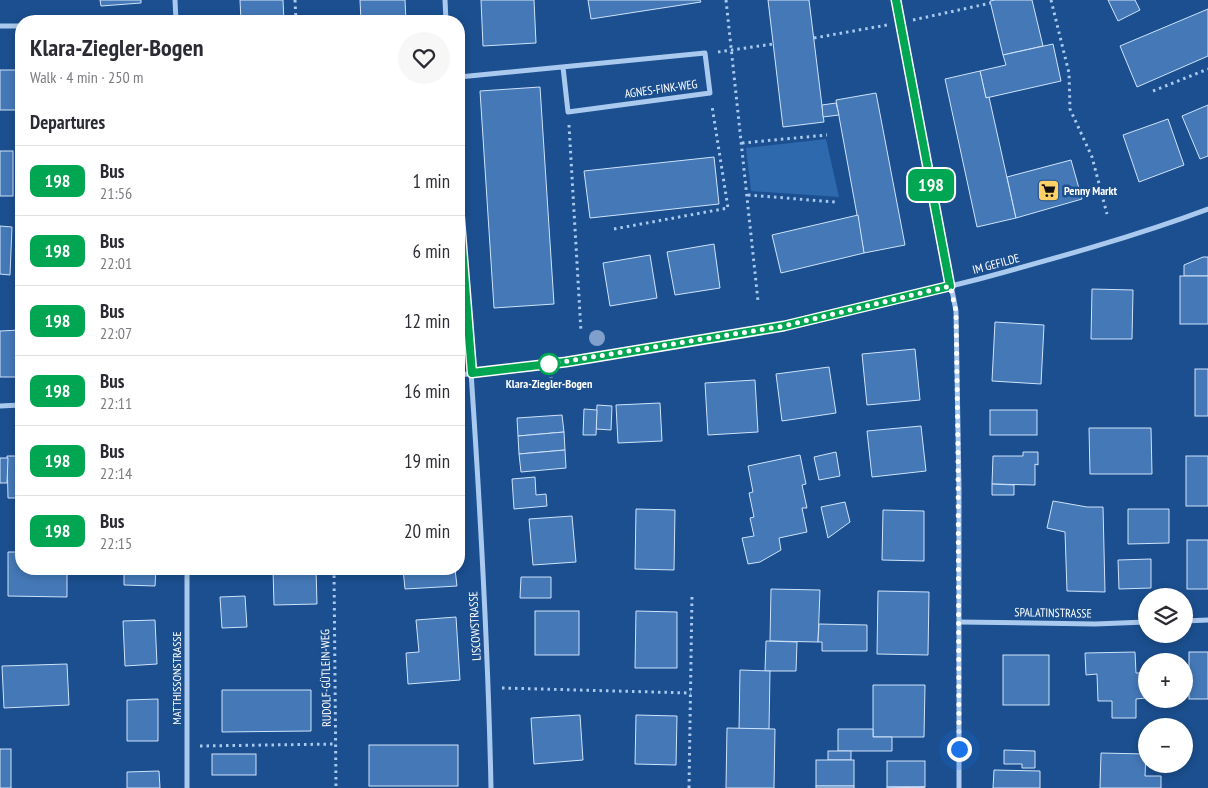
<!DOCTYPE html>
<meta charset="utf-8">
<style>
:root{--surface:#fff;--page:#f7f7f7;--text:#2b2b33;--muted:#7c7c81;--line:#e1e1e2}
body{margin:0;font-family:"PT Sans Narrow",sans-serif;background:var(--page);color:var(--text);height:100vh;display:flex;flex-direction:column;font-size:19px;white-space:nowrap}
*{box-sizing:border-box;margin:0}
p{font-size:16px;color:var(--muted)}
.icon{flex:none;width:28px;height:28px;fill:none;stroke:currentColor;stroke-width:2;stroke-linecap:round;stroke-linejoin:round}
.map{position:relative;flex:1;overflow:hidden}
.sheet{position:absolute;left:15px;top:15px;width:450px;height:560px;display:flex;flex-direction:column;background:var(--surface);border-radius:20px;box-shadow:0 2px 8px #0003}
.sheet>*{flex:none}
.badge{padding:0 10px;border-radius:8px;font-size:18px;line-height:32px}
.controls{position:absolute;left:1138px;top:588px;display:grid;gap:10px}
.controls a{display:grid;place-items:center;width:55px;height:55px;border-radius:50%;background:var(--surface);box-shadow:0 2px 8px #0003;font-size:25px}
.you{position:absolute;width:25px;height:25px;margin:-12px;border:4px solid #fff;border-radius:50%;background:#1a73e8;box-shadow:0 0 0 8px #1a73e833}
.map>.badge{position:absolute;translate:-50% -50%;box-shadow:0 0 0 2px #fff}
h2{padding:0 15px;font-size:19px;line-height:45px}
.round{display:grid;place-items:center;flex:none;width:52px;height:52px;border-radius:26px;background:var(--page)}
.summary{display:flex;align-items:center;justify-content:space-between;height:85px;padding:0 15px}
h1{font-size:24px;font-weight:700;line-height:38px}
ul{padding:0;list-style:none}
li{display:flex;align-items:center;gap:15px;height:70px;padding:0 15px;border-top:1px solid var(--line)}
li div{flex:1}
li b{display:block;font-size:19px}
li em{font-style:normal}
li .badge{min-width:55px;font-weight:700;text-align:center}
.map>svg:first-child{display:block}
</style>
<div class="map">
<svg width="1208" height="788" viewBox="0 0 1208 788">
<rect width="100%" height="100%" fill="#1b4f8f"/>
<polygon fill="#2e69ad" points="826,139 839,197 751,191 746,148"/>
<g fill="#4478b7" stroke="#cfe3fa">
<polygon points="100,0 141,0 141,3 101,6"/>
<polygon points="240,0 283,0 284,21 241,21"/>
<polygon points="360,0 405,0 406,21 361,21"/>
<polygon points="481,0 534,0 536,43 483,46"/>
<polygon points="588,0 700,0 701,2 591,19"/>
<polygon points="768,0 809,0 824,122 783,127"/>
<polygon points="995,0 1032,0 1043,46 1003,55 990,1"/>
<polygon points="1108,0 1135,0 1140,10 1118,21"/>
<polygon points="1208,9 1208,56 1137,87 1120,46"/>
<polygon points="1053,44 1061,81 986,98 980,71 1006,65 1003,55"/>
<rect x="0" y="70" width="21" height="40"/>
<polygon points="980,71 986,98 989,97 1016,218 977,227 945,79"/>
<polygon points="540,87 554,304 494,308 480,91"/>
<polygon points="876,93 905,245 864,253 836,100"/>
<polygon points="836,103 839,115 823,117 822,105"/>
<polygon points="1208,105 1208,156 1200,159 1182,116"/>
<polygon points="1168,119 1184,165 1139,182 1123,135"/>
<rect x="0" y="151" width="13" height="45"/>
<polygon points="714,157 719,204 590,218 584,171"/>
<polygon points="1071,160 1082,199 1016,218 1007,177"/>
<polygon points="858,215 864,253 781,273 772,235"/>
<polygon points="0,226 12,227 10,275 0,274"/>
<polygon points="714,244 720,288 675,295 667,252"/>
<polygon points="650,255 657,298 610,306 603,263"/>
<polygon points="1203,257 1208,257 1208,276 1184,276 1184,265"/>
<rect x="1180" y="276" width="28" height="48"/>
<polygon points="1092,289 1133,290 1132,339 1091,339"/>
<polygon points="995,322 1044,325 1041,384 992,381"/>
<polygon points="21,330 21,377 0,377 0,331"/>
<polygon points="915,349 920,400 867,405 862,354"/>
<polygon points="829,367 836,413 782,421 776,374"/>
<rect x="1195" y="369" width="13" height="47"/>
<polygon points="755,380 758,432 708,435 705,383"/>
<polygon points="660,403 662,441 618,443 616,405"/>
<polygon points="597,405 612,406 611,430 596,429"/>
<polygon points="584,409 597,410 596,435 583,435"/>
<rect x="990" y="410" width="47" height="25"/>
<polygon points="562,415 564,432 518,436 517,418"/>
<polygon points="921,426 926,471 872,477 867,431"/>
<polygon points="1089,428 1151,428 1152,474 1090,474"/>
<polygon points="564,432 565,450 519,454 518,436"/>
<polygon points="565,450 566,468 521,472 519,454"/>
<polygon points="836,452 840,476 819,480 814,457"/>
<polygon points="1023,452 1038,452 1038,465 1035,464 1035,485 992,484 993,456 1023,456"/>
<polygon points="800,455 806,484 802,485 807,508 802,508 807,532 779,538 781,550 760,562 748,564 742,538 754,536 750,518 754,517 749,493 753,492 748,466"/>
<polygon points="7,456 21,456 21,498 8,498"/>
<rect x="1186" y="456" width="22" height="50"/>
<polygon points="0,458 8,458 7,483 0,483"/>
<polygon points="535,477 536,495 546,494 547,506 514,509 512,479"/>
<polygon points="992,484 1014,485 1014,495 992,495"/>
<polygon points="1053,501 1087,507 1103,507 1105,592 1067,591 1065,532 1047,528"/>
<polygon points="845,502 850,522 828,538 821,507"/>
<polygon points="636,509 675,510 674,570 635,569"/>
<polygon points="1128,509 1169,509 1169,543 1128,544"/>
<polygon points="883,510 924,511 924,561 882,560"/>
<polygon points="572,516 576,562 533,565 529,519"/>
<rect x="1187" y="540" width="21" height="49"/>
<polygon points="8,552 21,552 21,569 67,569 67,597 8,596"/>
<polygon points="1151,559 1151,588 1119,589 1118,560"/>
<polygon points="124,569 156,569 155,586 124,585"/>
<polygon points="273,569 316,569 317,604 274,605"/>
<polygon points="403,569 455,569 457,586 405,589"/>
<polygon points="521,577 551,577 551,598 520,598"/>
<polygon points="771,589 820,590 818,642 770,641"/>
<polygon points="878,591 929,592 928,655 877,654"/>
<polygon points="245,596 247,627 222,628 220,597"/>
<rect x="535" y="611" width="44" height="44"/>
<polygon points="636,611 677,612 677,668 635,668"/>
<polygon points="456,617 460,680 408,684 406,653 419,652 416,620"/>
<polygon points="155,620 157,664 125,666 123,621"/>
<polygon points="819,624 867,625 867,651 822,651 822,642 818,642"/>
<polygon points="766,641 797,642 796,671 765,671"/>
<polygon points="1135,652 1136,673 1146,673 1146,698 1136,699 1136,718 1112,718 1112,701 1098,701 1097,674 1086,675 1085,653"/>
<rect x="1189" y="652" width="19" height="47"/>
<rect x="1003" y="655" width="46" height="50"/>
<polygon points="67,664 69,705 4,708 2,666"/>
<polygon points="740,670 770,671 769,729 739,729"/>
<polygon points="873,685 925,685 924,737 873,737"/>
<polygon points="222,690 311,690 311,731 222,732"/>
<polygon points="158,699 158,741 127,741 127,700"/>
<polygon points="580,715 583,760 534,764 531,718"/>
<polygon points="636,715 677,716 676,765 635,764"/>
<polygon points="727,728 775,729 774,788 726,788"/>
<polygon points="838,729 873,729 873,737 892,737 892,751 838,751"/>
<rect x="369" y="745" width="89" height="41"/>
<rect x="0" y="749" width="11" height="39"/>
<polygon points="1004,750 1035,751 1035,768 1022,768 1022,764 1004,764"/>
<rect x="828" y="751" width="23" height="9"/>
<polygon points="1101,753 1146,754 1145,776 1161,776 1161,788 1100,788"/>
<rect x="212" y="754" width="44" height="21"/>
<rect x="816" y="760" width="38" height="26"/>
<rect x="887" y="761" width="38" height="26"/>
<polygon points="994,770 1040,771 1040,788 993,788"/>
<polygon points="159,771 160,788 127,788 127,772"/>
<rect x="816" y="786" width="38" height="2"/>
<polygon points="887,787 925,787 887,788"/>
</g>
<g fill="none" stroke-linecap="round" stroke-linejoin="round">
<g stroke="#a9c9ee" stroke-width="3" stroke-dasharray="2.5 4" stroke-linecap="butt">
<polyline points="295,0 296,21"/>
<polyline points="726,0 758,301"/>
<polyline points="1051,0 1069,73 1070,109 1092,157 1107,214"/>
<polyline points="913,20 991,3"/>
<polyline points="814,38 887,25"/>
<polyline points="718,52 773,44"/>
<polyline points="1153,91 1208,69"/>
<polyline points="569,125 581,332"/>
<polyline points="742,143 827,135"/>
<polyline points="748,195 835,202"/>
<polyline points="614,229 728,208 712,106"/>
<polyline points="551,377 552,386"/>
<polyline points="334,569 336,788"/>
<polyline points="502,688 691,693"/>
<polyline points="200,746 336,744"/>
<polyline points="689,788 692,595"/>
</g>
<g stroke="#a9c9ee" stroke-width="5">
<polyline points="175,0 176,21"/>
<polyline points="445,0 446,21"/>
<polyline points="896,0 956,311 959,490 959,788"/>
<polyline points="154,21 176,20"/>
<polyline points="0,26 21,26"/>
<polyline points="459,77 705,53 710,93 568,112 563,67"/>
<path d="M459,208c15,193 28,387 32,580"/>
<path d="M459,375c176,-19 349,-52 520,-96 77,-21 154,-42 229,-70"/>
<polyline points="0,406 21,405"/>
<polyline points="1184,621 1208,620"/>
<polyline points="959,622 1095,624 1146,622"/>
<polyline points="187,788 187,569"/>
</g>
</g>
<circle fill="#7ea0ca" cx="597" cy="338" r="8"/>
<g fill="none" stroke-linecap="round" stroke-linejoin="round">
<defs>
<polyline id="line" points="459,209 472,373 566,362 784,326 950,286 896,0"/>
</defs>
<use href="#line" stroke="#fff" stroke-width="11"/>
<use href="#line" stroke="#00a651" stroke-width="8"/>
<polyline stroke="#fff" stroke-width="5" stroke-dasharray="0 9" points="549,364 784,326 950,286 956,311 958,450 959,749"/>
</g>
<defs>
<symbol id="supermarket-square" viewBox="-11 -11 22 22"><rect x="-9" y="-9" width="18" height="18" rx="4" fill="#ffd166" stroke="#1b4f8f"/><path d="M-6-5.5h2.5l.6 2H6L4.5 2H-2.5L-4.4-4H-6ZM-1.5 3.2a1.3 1.3 0 1 0 .1 0ZM3 3.2a1.3 1.3 0 1 0 .1 0Z" fill="#111"/></symbol>
</defs>
<g fill-rule="evenodd">
<use href="#supermarket-square" x="1036" y="178" width="25" height="25"/>
</g>
<circle fill="#fff" stroke="#00a651" stroke-width="2.5" cx="549" cy="364" r="10"/>
<g text-anchor="middle" stroke-width="5" stroke-linejoin="round" paint-order="stroke">
<g font-size="12" fill="#fff" stroke="#1b4f8f">
<text transform="translate(661 89) rotate(-8)" y="4">AGNES-FINK-WEG</text>
<text transform="translate(996 264) rotate(-15)" y="4">IM GEFILDE</text>
<text transform="translate(1053 613) rotate(1)" y="4">SPALATINSTRASSE</text>
<text transform="translate(475 626) rotate(-93)" y="4">LISCOWSTRASSE</text>
<text transform="translate(177 678) rotate(-90)" y="4">MATTHISSONSTRASSE</text>
<text transform="translate(326 678) rotate(-91)" y="4">RUDOLF-GÜTLEIN-WEG</text>
</g>
<g font-size="12" font-weight="bold" fill="#fff" stroke="#1b4f8f" text-anchor="start">
<text x="1064" y="195">Penny Markt</text>
</g>
<g font-size="12" font-weight="bold" fill="#fff" stroke="#1b4f8f">
<text x="549" y="388">Klara-Ziegler-Bogen</text>
</g>
</g>
</svg>
<div class="controls">
<a><svg class="icon" aria-label="layers" viewBox="0 0 24 24"><path d="M12 4l9 5-9 5-9-5zM3 14l9 5 9-5"/></svg></a>
<a>+</a>
<a>−</a>
</div>
<div class="you" style="left:959px;top:749px"></div>
<b class="badge" style="left:931px;top:185px;background:#00a651;color:#fff">198</b>
<section class="sheet">
<div class="summary"><div><h1>Klara-Ziegler-Bogen</h1><p>Walk · 4 min · 250 m</p></div><a class="round"><svg class="icon" aria-label="heart" viewBox="0 0 24 24"><path d="M12 20l-8-8c-3-5 5-10 8-4 3-6 11-1 8 4z"/></svg></a></div>
<h2>Departures</h2>
<ul>
<li><span class="badge" style="background:#00a651;color:#fff">198</span><div><b>Bus</b><p>21:56</p></div><em>1 min</em></li>
<li><span class="badge" style="background:#00a651;color:#fff">198</span><div><b>Bus</b><p>22:01</p></div><em>6 min</em></li>
<li><span class="badge" style="background:#00a651;color:#fff">198</span><div><b>Bus</b><p>22:07</p></div><em>12 min</em></li>
<li><span class="badge" style="background:#00a651;color:#fff">198</span><div><b>Bus</b><p>22:11</p></div><em>16 min</em></li>
<li><span class="badge" style="background:#00a651;color:#fff">198</span><div><b>Bus</b><p>22:14</p></div><em>19 min</em></li>
<li><span class="badge" style="background:#00a651;color:#fff">198</span><div><b>Bus</b><p>22:15</p></div><em>20 min</em></li>
</ul>
</section>
</div>
